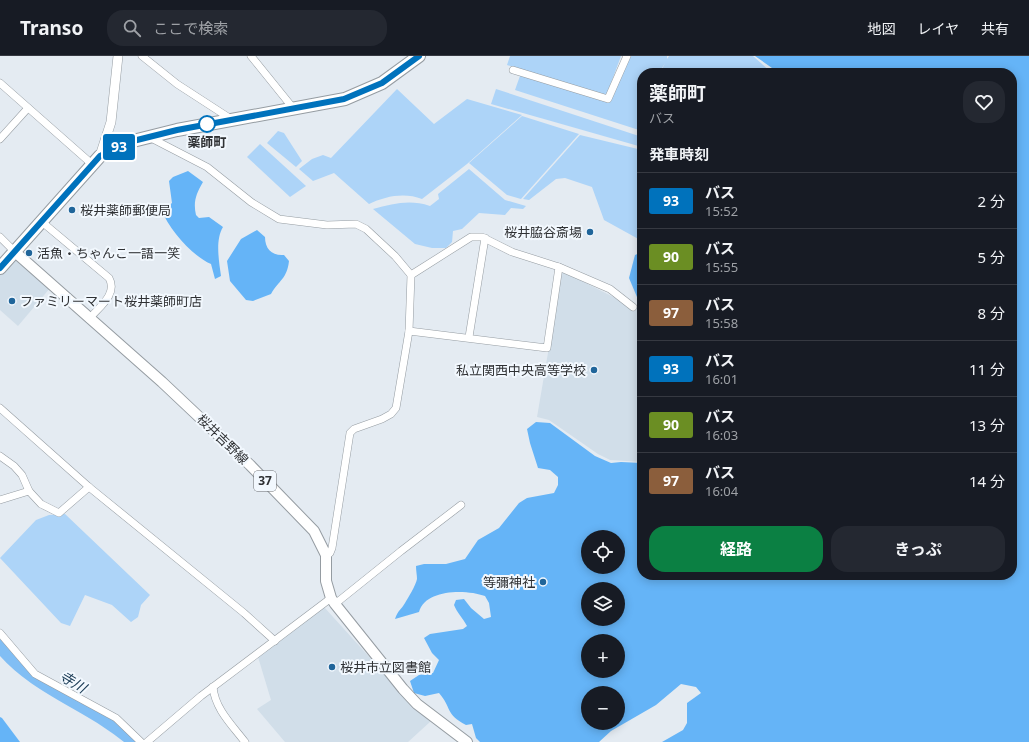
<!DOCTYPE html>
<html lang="ja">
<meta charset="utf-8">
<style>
:root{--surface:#171b24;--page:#242831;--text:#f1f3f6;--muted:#9ea1a6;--line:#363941;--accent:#0b8043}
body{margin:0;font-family:"Noto Sans","Noto Sans JP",sans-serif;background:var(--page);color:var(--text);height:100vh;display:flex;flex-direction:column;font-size:15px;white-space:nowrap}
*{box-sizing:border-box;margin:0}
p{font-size:13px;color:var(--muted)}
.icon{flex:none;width:22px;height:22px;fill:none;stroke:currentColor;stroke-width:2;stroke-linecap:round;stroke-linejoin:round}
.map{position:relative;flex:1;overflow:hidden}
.details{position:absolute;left:637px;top:12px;width:380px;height:512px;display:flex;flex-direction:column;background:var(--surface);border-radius:16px;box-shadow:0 2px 10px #0003}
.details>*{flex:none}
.badge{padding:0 8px;border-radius:3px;font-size:14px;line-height:26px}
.controls{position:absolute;left:581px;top:474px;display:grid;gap:8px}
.controls a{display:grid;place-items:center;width:44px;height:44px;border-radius:50%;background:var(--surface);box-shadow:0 2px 10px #0003;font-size:20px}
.map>.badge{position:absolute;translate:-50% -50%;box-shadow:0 0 0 2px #fff}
h2{padding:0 12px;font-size:15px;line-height:36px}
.round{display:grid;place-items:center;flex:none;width:42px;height:42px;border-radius:16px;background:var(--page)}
.summary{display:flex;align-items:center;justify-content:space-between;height:68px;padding:0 12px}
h1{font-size:19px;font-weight:700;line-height:30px}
.action{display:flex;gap:8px;margin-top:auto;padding:8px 12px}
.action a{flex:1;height:46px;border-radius:16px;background:var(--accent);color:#fff;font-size:16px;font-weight:700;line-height:46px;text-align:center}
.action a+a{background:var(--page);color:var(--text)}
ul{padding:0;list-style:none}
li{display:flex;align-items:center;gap:12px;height:56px;padding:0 12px;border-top:1px solid var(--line)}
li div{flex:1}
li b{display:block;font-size:15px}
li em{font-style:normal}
li .badge{min-width:44px;font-weight:700;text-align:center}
header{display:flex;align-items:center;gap:24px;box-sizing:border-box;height:56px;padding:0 20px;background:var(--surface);border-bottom:1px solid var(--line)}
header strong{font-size:19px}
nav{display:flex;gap:22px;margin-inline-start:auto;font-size:14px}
.search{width:280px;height:36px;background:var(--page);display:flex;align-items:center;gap:10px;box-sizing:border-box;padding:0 14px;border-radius:16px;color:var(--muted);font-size:15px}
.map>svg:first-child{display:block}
</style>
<header>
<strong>Transo</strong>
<div class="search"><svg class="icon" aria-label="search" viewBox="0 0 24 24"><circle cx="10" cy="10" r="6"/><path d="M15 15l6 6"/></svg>ここで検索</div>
<nav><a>地図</a><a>レイヤ</a><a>共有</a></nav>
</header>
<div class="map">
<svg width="1029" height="686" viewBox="0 0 1029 686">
<rect width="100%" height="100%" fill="#e4ebf2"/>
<g fill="#d1dee9">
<polygon points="14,200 50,232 18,270 0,254 0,216"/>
<polygon points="562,215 639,254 642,266 642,406 610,404 598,398 549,364 537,361"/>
<polygon points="324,551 411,647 431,665 408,686 285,686 257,653 271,644 258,601"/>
</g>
<g fill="#add4f8">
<polygon points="510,0 621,0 607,38 626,0 667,0 667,3 669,0 753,0 772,17 660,17 665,7 659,17 642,17 642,75 515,34 521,17 582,32 507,9"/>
<path d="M397,33l37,35 33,-25 55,16 -55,49 -45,35c-17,-7 -37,-3 -53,5l-35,-31 -21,8 -14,-12 13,-10 11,-4 8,3z"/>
<polygon points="496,33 642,81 642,91 491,48"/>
<polygon points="522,60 579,78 521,143 507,139 469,107"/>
<polygon points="278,75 284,77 302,105 296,111 267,87"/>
<polygon points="580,79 642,94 642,185 604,164 592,131 565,122 556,123 529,144 523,143"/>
<polygon points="260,88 306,130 290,141 247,101"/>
<path d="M469,113l36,31 21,6 -3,3 -12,-1 -6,7 -26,-2 -17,16 -9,2 -1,11 -6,6h-14l-17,-4 -42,-35c20,-5 36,-10 57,-3l9,-7 -1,-5z"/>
<polygon points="65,458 150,539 141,549 138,561 131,566 112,549 85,539 70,570 61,567 0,502 36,464 49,459"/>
</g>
<g fill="#65b4f7" fill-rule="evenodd">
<path d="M755,0h274v686h-367l21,-12 4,-7v-20l14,-10 -5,-6 -15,-3 -25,21 -45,26 -12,11h-119l-4,-4 -4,-14 -6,1c-21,-11 -14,-17 -27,-32l-14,3 -11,-3 -4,-12 9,-6 14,-2 6,-13 -7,-7 -8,-15 6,-4 33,-5 4,-3c-4,-8 -10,-13 -13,-21l2,-5 8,-1 7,9 13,11 7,-2 -2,-14 -4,-7c-19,-7 -60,-7 -66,16l-24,7c3,-9 6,-9 10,-16 3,-5 11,-18 12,-24 0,-4 -1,-8 -1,-13l8,-2h22l19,-5 13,-19 21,-12 20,-25 8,-5 27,-5 4,-8v-8l-8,-7 -12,-2 -8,-25 -3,-14 9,-7 14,1 45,33 16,7 10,-1 21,1v112h370v-502h-237l-3,-5zM588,481h30v30h-30zM588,533h30v30h-30zM588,585h30v30h-30zM588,637h30v30h-30z"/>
<path d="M188,115l15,11c-7,12 -10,20 -7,33l3,3 10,-1 14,10c-8,13 -4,34 -2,49l-6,3 -4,-15c-19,-8 -42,-35 -49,-53l10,-8 -3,-22 4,-4z"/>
<path d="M257,174l8,7c0,12 7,19 19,18l5,6c-2,18 -10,19 -18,33l-18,7 -7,-1 -16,-19 -3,-20 14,-22z"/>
<polygon points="642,196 642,253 629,222 635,199"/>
<polygon points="0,661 2,662 20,686 0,686"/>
</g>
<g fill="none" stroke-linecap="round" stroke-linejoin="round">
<path stroke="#81bef4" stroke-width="13" d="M0,590c35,44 93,59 134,96"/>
<defs>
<g id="street">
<polyline points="142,0 177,28 231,63"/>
<polyline points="251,0 293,52"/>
<polyline points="513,14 608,43 627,0"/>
<polyline points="0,27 93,109"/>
<polyline points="149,81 207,111 251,146 279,163 327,169 356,168 366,173 395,200 411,219 409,275 396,352 391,358 382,363 354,373 350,377 332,492 330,497 326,499"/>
<polyline points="0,83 28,52"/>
<path d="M42,166l67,56c9,16 -10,29 -20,41"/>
<polyline points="0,181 15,196"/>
<polyline points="559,211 610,233 633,251"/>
<polyline points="409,275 547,292 559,211 512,196 482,181 471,181 411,219"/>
<polyline points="469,281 485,182"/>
<polyline points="0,352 89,431 244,557 275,585"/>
<polyline points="0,400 14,410 22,419 29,435"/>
<polyline points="0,444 29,435 41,448 59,457 89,431"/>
<polyline points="335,548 401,495 461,449"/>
<polyline points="0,577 35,618 116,662 141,686"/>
<path d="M213,631c2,22 19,38 32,55"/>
<polyline points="147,686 201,640 331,542"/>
</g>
<polyline id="secondary" points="100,100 111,66 118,0"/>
<polyline id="primary" points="15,196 162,326 250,409 314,475 326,499 326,525 331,542 335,548 403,633 417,648 467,686"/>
<polyline id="highway" points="0,212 100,100 129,86 177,74 345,43 382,27 419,0"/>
</defs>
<use href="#street" stroke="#959ca2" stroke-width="8"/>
<use href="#secondary" stroke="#959ca2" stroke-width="10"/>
<use href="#primary" stroke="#959ca2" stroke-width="12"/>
<use href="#highway" stroke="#959ca2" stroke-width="14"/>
<use href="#street" stroke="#fff" stroke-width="7"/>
<use href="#secondary" stroke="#fff" stroke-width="9"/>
<use href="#primary" stroke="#fff" stroke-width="10"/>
<use href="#highway" stroke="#fff" stroke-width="12"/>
</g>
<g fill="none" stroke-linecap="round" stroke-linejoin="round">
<defs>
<polyline id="line" points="0,212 100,100 129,86 177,74 344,43 382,27 419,0"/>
</defs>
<use href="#line" stroke="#fff" stroke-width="9"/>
<use href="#line" stroke="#0072bc" stroke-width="6"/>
</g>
<circle fill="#fff" stroke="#0072bc" stroke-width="2" cx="207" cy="68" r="8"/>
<g fill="#20659a" stroke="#f2f8fe" stroke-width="1.5">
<circle cx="72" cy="154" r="4"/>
<circle cx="590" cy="176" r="4"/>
<circle cx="29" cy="197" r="4"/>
<circle cx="12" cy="245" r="4"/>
<circle cx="594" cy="314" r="4"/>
<circle cx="543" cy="526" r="4"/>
<circle cx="332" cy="611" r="4"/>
</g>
<g text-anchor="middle" stroke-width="4" stroke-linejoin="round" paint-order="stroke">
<rect fill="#f2f8fe" stroke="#6a6d71" stroke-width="1" x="254" y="415" width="22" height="20" rx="3"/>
<g font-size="12" font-weight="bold" fill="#2f3134">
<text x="265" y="429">37</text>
</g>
<g font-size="13" font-weight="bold" fill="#2f3134" stroke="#f2f8fe">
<text x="207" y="91">薬師町</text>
</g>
<g font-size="13" fill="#2f3134" stroke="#f2f8fe" text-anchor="start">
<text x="80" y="159">桜井薬師郵便局</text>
<text x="582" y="181" text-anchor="end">桜井脇谷斎場</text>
<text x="37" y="202">活魚・ちゃんこ一語一笑</text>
<text x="20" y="250">ファミリーマート桜井薬師町店</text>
<text x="586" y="319" text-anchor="end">私立関西中央高等学校</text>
<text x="535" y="531" text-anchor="end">等彌神社</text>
<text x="340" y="616">桜井市立図書館</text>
</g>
<g font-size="13" fill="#2f3134" stroke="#f2f8fe">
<text transform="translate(223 383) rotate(44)" y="5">桜井吉野線</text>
</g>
<g font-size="14" font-style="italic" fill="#183954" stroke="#f2f8fe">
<text transform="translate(73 626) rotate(31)" y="5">寺川</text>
</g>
</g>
</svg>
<div class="controls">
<a><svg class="icon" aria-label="locate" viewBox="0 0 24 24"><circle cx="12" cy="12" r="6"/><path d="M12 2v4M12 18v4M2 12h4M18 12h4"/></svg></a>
<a><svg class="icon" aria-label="layers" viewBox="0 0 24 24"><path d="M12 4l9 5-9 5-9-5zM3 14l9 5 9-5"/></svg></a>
<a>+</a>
<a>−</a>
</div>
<b class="badge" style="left:119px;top:91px;background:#0072bc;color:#fff">93</b>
<section class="details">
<div class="summary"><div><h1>薬師町</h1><p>バス</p></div><a class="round"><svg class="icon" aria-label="heart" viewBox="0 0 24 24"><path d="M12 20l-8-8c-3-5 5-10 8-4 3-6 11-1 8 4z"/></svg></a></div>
<h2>発車時刻</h2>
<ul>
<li><span class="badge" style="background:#0072bc;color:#fff">93</span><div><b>バス</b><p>15:52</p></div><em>2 分</em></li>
<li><span class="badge" style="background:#6b8e23;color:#fff">90</span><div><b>バス</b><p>15:55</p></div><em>5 分</em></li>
<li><span class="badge" style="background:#8b5e3c;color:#fff">97</span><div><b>バス</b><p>15:58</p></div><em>8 分</em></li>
<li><span class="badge" style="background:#0072bc;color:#fff">93</span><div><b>バス</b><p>16:01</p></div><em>11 分</em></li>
<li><span class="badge" style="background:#6b8e23;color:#fff">90</span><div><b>バス</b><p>16:03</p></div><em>13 分</em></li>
<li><span class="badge" style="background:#8b5e3c;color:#fff">97</span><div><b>バス</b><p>16:04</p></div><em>14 分</em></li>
</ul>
<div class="action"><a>経路</a><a>きっぷ</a></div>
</section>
</div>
